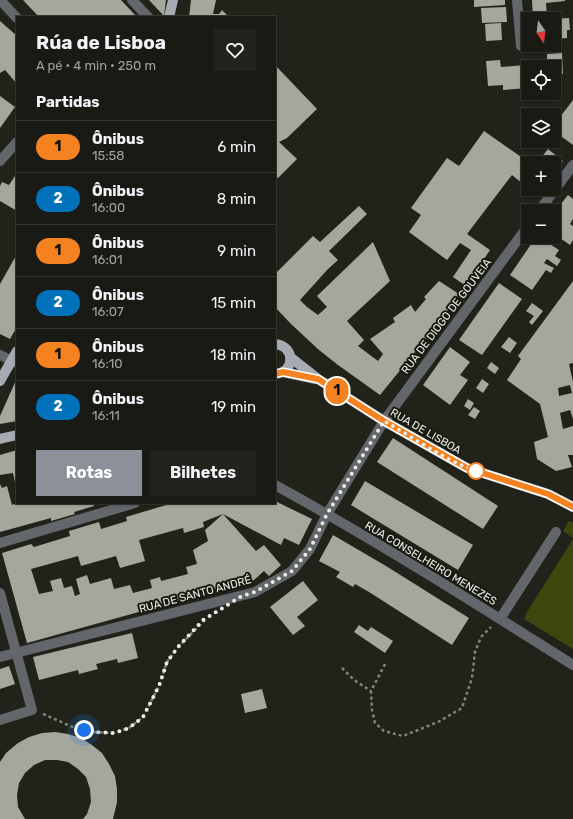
<!DOCTYPE html>
<html lang="pt">
<meta charset="utf-8">
<style>
:root{--surface:#191a14;--page:#22231d;--text:#f1f3f6;--muted:#9fa1a0;--line:#373834;--accent:#8c9099}
body{margin:0;font-family:Rubik,sans-serif;background:var(--page);color:var(--text);height:100vh;display:flex;flex-direction:column;font-size:15px;white-space:nowrap}
*{box-sizing:border-box;margin:0}
p{font-size:13px;color:var(--muted)}
.icon{flex:none;width:22px;height:22px;fill:none;stroke:currentColor;stroke-width:2;stroke-linecap:round;stroke-linejoin:round}
.map{position:relative;flex:1;overflow:hidden}
.drawer{position:absolute;left:16px;top:16px;width:260px;height:488px;display:flex;flex-direction:column;background:var(--surface);border-radius:0px;box-shadow:0 1px 3px #0004,0 0 0 1px var(--line)}
.drawer>*{flex:none}
.badge{padding:0 8px;border-radius:13px;font-size:14px;line-height:26px}
.needle{width:26px;rotate:166deg}
.fabs{position:absolute;left:521px;top:12px;display:grid;gap:8px}
.fabs a{display:grid;place-items:center;width:40px;height:40px;border-radius:0px;background:var(--surface);box-shadow:0 1px 3px #0004,0 0 0 1px var(--line);font-size:20px}
.you{position:absolute;width:20px;height:20px;margin:-10px;border:3px solid #fff;border-radius:50%;background:#1a73e8;box-shadow:0 0 0 6px #1a73e833}
.map>.badge{position:absolute;translate:-50% -50%;box-shadow:0 0 0 2px #fff}
h2{padding:0 20px;font-size:15px;line-height:36px}
.round{display:grid;place-items:center;flex:none;width:42px;height:42px;border-radius:0px;background:var(--page)}
.summary{display:flex;align-items:center;justify-content:space-between;height:68px;padding:0 20px}
h1{font-size:19px;font-weight:700;line-height:30px}
.primary-button{display:flex;gap:8px;margin-top:auto;padding:8px 20px}
.primary-button a{flex:1;height:46px;border-radius:0px;background:var(--accent);color:#fff;font-size:16px;font-weight:700;line-height:46px;text-align:center}
.primary-button a+a{background:var(--page);color:var(--text)}
ul{padding:0;list-style:none}
li{display:flex;align-items:center;gap:12px;height:52px;padding:0 20px;border-top:1px solid var(--line)}
li div{flex:1}
li b{display:block;font-size:15px}
li em{font-style:normal}
li .badge{min-width:44px;font-weight:700;text-align:center}
.map>svg:first-child{display:block}
</style>
<div class="map">
<svg width="573" height="819" viewBox="0 0 573 819">
<rect width="100%" height="100%" fill="#21231a"/>
<g fill="#3e460d">
<polygon points="569,521 573,523 573,538 563,531"/>
<polygon points="573,539 573,649 524,619 527,612"/>
</g>
<g fill="#a4a79c" fill-rule="evenodd">
<polygon points="23,0 121,0 137,17 39,17"/>
<polygon points="149,0 166,0 164,16"/>
<polygon points="191,0 216,0 213,14 219,14 222,10 229,17 189,17"/>
<polygon points="474,0 505,0 505,5 474,7"/>
<polygon points="532,0 565,0 565,1 546,3 547,17 533,18"/>
<polygon points="506,7 507,22 482,23 481,8"/>
<polygon points="569,18 570,30 567,30 567,38 554,39 554,19"/>
<polygon points="0,21 17,36 17,84 5,70 0,73"/>
<polygon points="501,23 502,40 486,41 485,24"/>
<polygon points="562,53 563,74 554,74 554,67 528,67 528,88 503,90 503,85 488,86 486,61 500,60 501,67 547,63 547,54"/>
<polygon points="275,65 317,109 287,138 279,142 297,159 278,178 275,175"/>
<polygon points="0,96 15,107 0,128"/>
<polygon points="573,100 573,145 554,131 554,125"/>
<polygon points="484,131 524,159 520,165 528,172 528,188 512,175 467,234 490,250 466,286 453,277 471,250 460,243 447,260 409,232 421,215 411,208 447,158 459,166"/>
<polygon points="548,149 563,161 554,172 554,163 537,163"/>
<polygon points="17,173 17,211 0,201 0,186 2,182 9,185"/>
<polygon points="530,189 540,189 536,194"/>
<polygon points="568,195 573,199 573,219 570,224 573,226 573,240 570,245 554,234 554,213"/>
<polygon points="359,206 367,214 329,251 338,260 328,269 300,300 307,307 318,315 327,307 317,296 373,242 390,281 347,321 364,340 358,346 378,361 383,354 370,339 395,322 393,318 411,305 415,312 426,299 424,297 439,281 459,294 445,315 380,395 338,365 319,350 291,324 275,307 275,274 313,236 320,242"/>
<polygon points="536,237 539,237 559,250 555,256 561,260 557,266 547,259 544,263 554,268 551,273 546,270 532,290 510,275"/>
<polygon points="17,254 17,327 10,339 0,334 0,284"/>
<path d="M573,281v82l-4,1 4,18v37l-3,-9 -10,3 3,16 10,-3v29h-5l4,12 -16,4 -19,-12 -3,-17 14,-5 -8,-33 -33,-24 14,-21 -3,-3zM570,385l2,8 -13,3 -1,-8z"/>
<polygon points="499,283 522,299 482,355 459,340"/>
<polygon points="532,303 543,311 532,325 529,322 534,316 526,311"/>
<polygon points="509,337 517,343 510,353 501,347"/>
<polygon points="450,347 470,362 460,375 468,380 450,405 423,385"/>
<polygon points="491,362 499,368 495,374 487,368"/>
<polygon points="17,378 17,421 0,424 0,416"/>
<polygon points="482,379 489,384 483,393 476,388"/>
<polygon points="468,399 474,403 470,410 464,406"/>
<polygon points="474,407 480,411 475,419 468,415"/>
<polygon points="393,438 498,506 483,529 377,462"/>
<polygon points="17,450 17,487 16,487 13,473 0,475 0,455"/>
<polygon points="365,481 473,545 458,570 351,505"/>
<polygon points="0,484 2,488 7,486 12,505 18,503 93,503 94,506 74,512 75,514 51,521 51,518 0,532"/>
<path d="M275,501l37,18 -13,26 -15,-7 -3,7 -58,-31 33,37 8,-6 17,20 -12,11 -5,-5 -10,9 -227,63 -25,-90 29,-9 3,3 36,-11 -1,-5 30,-9 2,7 26,-8 -1,-4 47,-14h102zM223,514l-18,16 3,11 -15,9 4,14 -11,3 2,7 -27,7 -1,-4 -10,3 2,8 -19,5 -3,-8 -16,4 -3,-11 -21,6 -3,-9 -11,4 4,15 -5,2 -3,-10 -8,2 -3,-10 -11,3 3,10 -14,3 -8,-25 47,-13 3,10 35,-10 4,12 25,-7 -6,-21 44,-12 1,5 20,-6 -1,-5z"/>
<polygon points="333,535 386,566 469,618 452,645 369,592 355,584 353,587 336,577 340,572 319,561"/>
<polygon points="303,581 318,600 297,617 305,626 293,635 270,607"/>
<polygon points="359,625 368,631 371,627 393,641 385,653 354,632"/>
<polygon points="132,633 138,658 118,663 117,659 96,664 98,669 79,674 78,670 39,680 33,657"/>
<polygon points="9,666 15,684 0,689 0,669"/>
<polygon points="262,689 267,708 245,713 241,694"/>
<polygon points="55,732 68,734 81,738 92,745 102,753 109,764 115,776 117,789 117,802 113,819 83,819 87,814 91,802 90,789 86,777 78,769 68,762 57,760 45,760 34,765 25,773 19,783 17,795 18,807 25,819 0,819 0,762 6,753 18,743 29,737 42,733"/>
</g>
<g fill="none" stroke-linecap="round" stroke-linejoin="round">
<g stroke="#83857d" stroke-width="2.5" stroke-dasharray="3 3" stroke-linecap="butt">
<polyline points="385,664 371,691 372,710 375,723 384,731 403,736 438,722 462,708 472,678 475,652 481,637 491,627"/>
<polyline points="342,668 354,680 371,691"/>
<polyline points="43,714 75,728 92,732 114,733 129,728 143,717 159,686 167,662 178,647 206,619"/>
</g>
<g stroke="#63666a" stroke-width="10">
<polyline points="0,0 17,18"/>
<polyline points="132,0 148,17"/>
<polyline points="517,0 521,46"/>
<polyline points="0,161 17,142"/>
<polyline points="539,211 573,165"/>
<polyline points="0,355 17,363"/>
<path d="M275,485c102,56 200,118 298,180"/>
<polyline points="0,543 135,503"/>
<polyline points="0,593 32,710 0,720"/>
<polyline points="500,619 556,532"/>
<polyline points="0,657 255,592 292,571 310,549 327,514 384,421 528,226"/>
</g>
<g stroke="#a5aab3" stroke-width="10">
<polyline points="169,17 173,0"/>
<path d="M275,344c21,2 20,29 0,30"/>
<polyline points="290,357 318,379 384,421 467,468 548,494 573,507"/>
<polyline points="283,372 316,379"/>
<polyline points="0,381 17,351"/>
<polyline points="0,439 17,435"/>
</g>
</g>
<g fill="none" stroke-linecap="round" stroke-linejoin="round">
<defs>
<polyline id="line" points="275,374 283,372 318,379 384,421 467,468 548,494 573,507"/>
</defs>
<use href="#line" stroke="#fff" stroke-width="9"/>
<use href="#line" stroke="#f58220" stroke-width="6"/>
<path stroke="#eaece6" stroke-width="4" stroke-dasharray="0 7.2" d="M84,730l8,2 22,1 15,-5 14,-11 16,-31 8,-24 11,-15 25,-27 39,-24 13,-4 37,-21 18,-22 17,-35 57,-93c31,17 61,40 95,51l-3,-1"/>
</g>
<circle fill="#fff" stroke="#f58220" stroke-width="2" cx="476" cy="471" r="8"/>
<g text-anchor="middle" stroke-width="4" stroke-linejoin="round" paint-order="stroke">
<g font-size="11" fill="#eaece6" stroke="#181a11">
<text transform="translate(446 316) rotate(-53)" y="4">RUA DE DIOGO DE GOUVEIA</text>
<text transform="translate(426 431) rotate(30)" y="4">RUA DE LISBOA</text>
<text transform="translate(431 563) rotate(31)" y="4">RUA CONSELHEIRO MENEZES</text>
<text transform="translate(195 594) rotate(-15)" y="4">RUA DE SANTO ANDRÉ</text>
</g>
</g>
</svg>
<div class="fabs">
<a><svg class="needle" viewBox="-14 -14 28 28"><path d="M0-13l5 13h-10z" fill="#e53935"/><path d="M0 13l5-13h-10z" fill="#9fa1a0"/></svg></a>
<a><svg class="icon" aria-label="locate" viewBox="0 0 24 24"><circle cx="12" cy="12" r="6"/><path d="M12 2v4M12 18v4M2 12h4M18 12h4"/></svg></a>
<a><svg class="icon" aria-label="layers" viewBox="0 0 24 24"><path d="M12 4l9 5-9 5-9-5zM3 14l9 5 9-5"/></svg></a>
<a>+</a>
<a>−</a>
</div>
<div class="you" style="left:84px;top:730px"></div>
<b class="badge" style="left:337px;top:391px;background:#f58220;color:#111">1</b>
<section class="drawer">
<div class="summary"><div><h1>Rúa de Lisboa</h1><p>A pé · 4 min · 250 m</p></div><a class="round"><svg class="icon" aria-label="heart" viewBox="0 0 24 24"><path d="M12 20l-8-8c-3-5 5-10 8-4 3-6 11-1 8 4z"/></svg></a></div>
<h2>Partidas</h2>
<ul>
<li><span class="badge" style="background:#f58220;color:#111">1</span><div><b>Ônibus</b><p>15:58</p></div><em>6 min</em></li>
<li><span class="badge" style="background:#0072bc;color:#fff">2</span><div><b>Ônibus</b><p>16:00</p></div><em>8 min</em></li>
<li><span class="badge" style="background:#f58220;color:#111">1</span><div><b>Ônibus</b><p>16:01</p></div><em>9 min</em></li>
<li><span class="badge" style="background:#0072bc;color:#fff">2</span><div><b>Ônibus</b><p>16:07</p></div><em>15 min</em></li>
<li><span class="badge" style="background:#f58220;color:#111">1</span><div><b>Ônibus</b><p>16:10</p></div><em>18 min</em></li>
<li><span class="badge" style="background:#0072bc;color:#fff">2</span><div><b>Ônibus</b><p>16:11</p></div><em>19 min</em></li>
</ul>
<div class="primary-button"><a>Rotas</a><a>Bilhetes</a></div>
</section>
</div>
